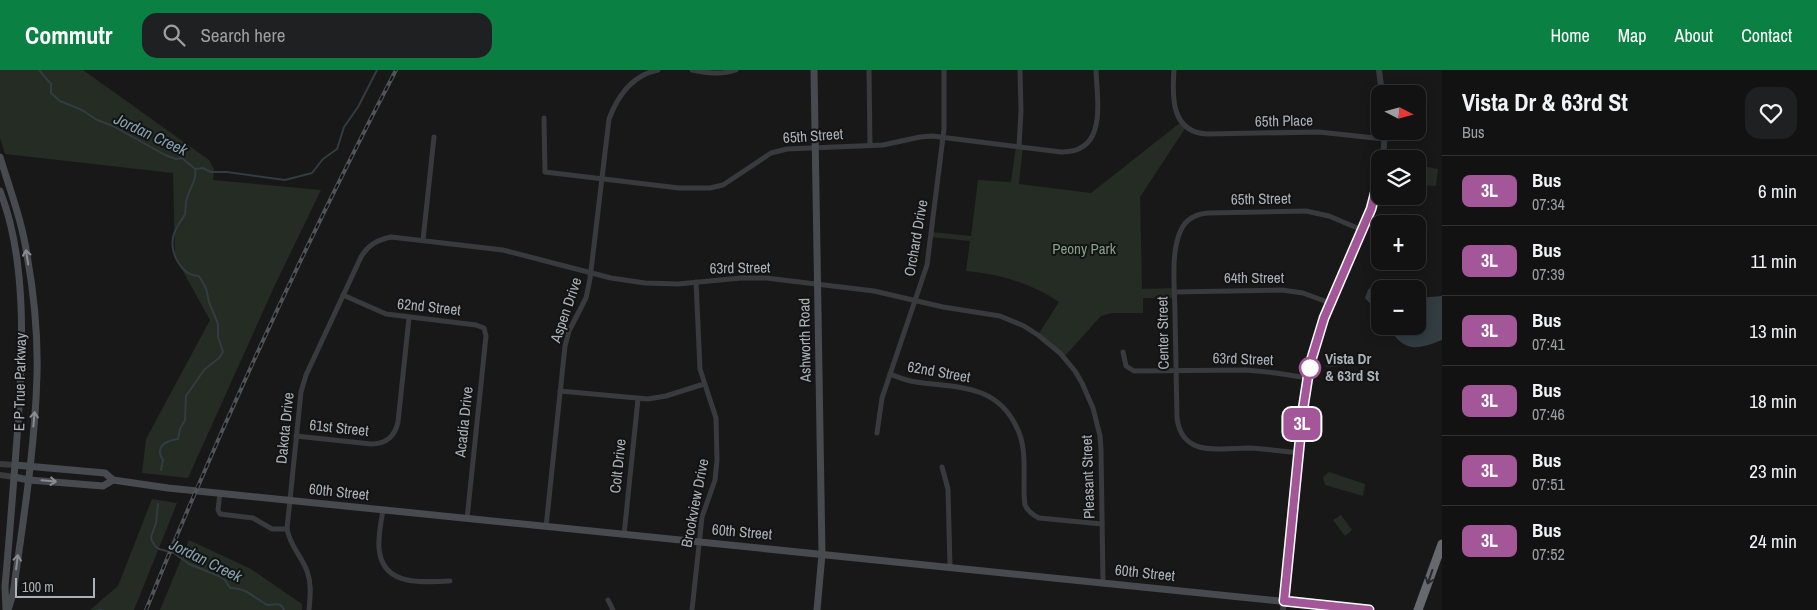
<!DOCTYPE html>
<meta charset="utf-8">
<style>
:root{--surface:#121213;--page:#1f2021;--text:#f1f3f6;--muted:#9c9ea0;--line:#313233;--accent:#0b8043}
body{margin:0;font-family:"Archivo Narrow",sans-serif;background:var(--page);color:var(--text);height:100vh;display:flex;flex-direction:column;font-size:19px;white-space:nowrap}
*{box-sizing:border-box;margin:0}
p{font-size:16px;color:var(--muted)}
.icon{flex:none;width:28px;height:28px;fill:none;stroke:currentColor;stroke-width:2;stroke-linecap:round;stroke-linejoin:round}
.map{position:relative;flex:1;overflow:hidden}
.details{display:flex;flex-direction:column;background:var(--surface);width:375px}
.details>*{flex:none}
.badge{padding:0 10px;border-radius:8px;font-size:18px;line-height:32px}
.needle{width:32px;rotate:96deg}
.controls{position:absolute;left:1371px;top:15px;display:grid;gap:10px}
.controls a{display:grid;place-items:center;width:55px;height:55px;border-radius:10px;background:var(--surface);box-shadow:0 2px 12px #0003,0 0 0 1px var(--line);font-size:25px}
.scale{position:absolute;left:15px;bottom:12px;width:80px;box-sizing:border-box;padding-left:5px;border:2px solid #abb1b8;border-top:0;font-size:14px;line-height:18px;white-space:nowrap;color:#abb1b8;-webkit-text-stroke:4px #131314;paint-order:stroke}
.map>.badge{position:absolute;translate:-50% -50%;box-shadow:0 0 0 2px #fff}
.round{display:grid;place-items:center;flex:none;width:52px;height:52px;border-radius:15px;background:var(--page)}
.overview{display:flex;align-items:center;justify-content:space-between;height:85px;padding:0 20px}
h1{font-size:24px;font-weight:700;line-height:38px}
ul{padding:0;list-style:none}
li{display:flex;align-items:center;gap:15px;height:70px;padding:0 20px;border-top:1px solid var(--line)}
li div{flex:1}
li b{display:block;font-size:19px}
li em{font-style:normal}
li .badge{min-width:55px;font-weight:700;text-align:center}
header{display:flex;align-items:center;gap:30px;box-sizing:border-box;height:70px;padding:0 25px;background:var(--accent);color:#fff}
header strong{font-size:24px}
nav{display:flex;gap:28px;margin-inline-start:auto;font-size:18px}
.search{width:350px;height:45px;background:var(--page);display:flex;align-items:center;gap:12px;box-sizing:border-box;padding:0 18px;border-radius:15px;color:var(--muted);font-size:19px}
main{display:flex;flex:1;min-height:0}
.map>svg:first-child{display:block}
</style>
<header>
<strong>Commutr</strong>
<div class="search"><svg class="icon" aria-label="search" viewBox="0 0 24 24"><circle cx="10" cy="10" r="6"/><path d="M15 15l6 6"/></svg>Search here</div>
<nav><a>Home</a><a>Map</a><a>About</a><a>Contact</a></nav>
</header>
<main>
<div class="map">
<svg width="1442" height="540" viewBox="0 0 1442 540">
<rect width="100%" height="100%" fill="#181819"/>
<g fill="#242c24">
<polygon points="0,0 83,0 209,90 214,99 213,110 321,120 275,215 188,408 142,403 146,369 210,250 175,187 173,103 5,84 0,68"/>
<path d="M1181,52l5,5 -46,70 2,92 33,-1v10h-32v15h-31l-11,3 -37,41 -26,-22 21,-33c-28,-19 -60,-28 -93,-31l4,-30 -39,-4 1,-5 39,4 7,-56 33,2 5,-36 7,1 -4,37 72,9z"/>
<polygon points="1418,95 1438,99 1436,116 1418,115"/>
<polygon points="1326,287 1343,287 1344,296 1326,297"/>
<polygon points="1329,402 1365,414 1363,426 1325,415 1323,407"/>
<polygon points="152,429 177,433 134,540 90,540 118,516"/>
<polygon points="1341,445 1352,460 1345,466 1333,450"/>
<polygon points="189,470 251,499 302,534 302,540 160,540"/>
</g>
<g fill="#323c41">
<polygon points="1372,216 1383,216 1391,219 1380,219 1380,244 1365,228 1368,220"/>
<path d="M1442,226v44c-26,10 -38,13 -54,-14h30v-28z"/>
</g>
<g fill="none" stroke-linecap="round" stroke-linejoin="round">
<g stroke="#323c41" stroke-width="2">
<path d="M39,0l12,14v9l9,8 22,9 15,10 16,6 52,29 11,4 6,-1 13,11c2,11 -5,18 -8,29 -2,5 -1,11 -2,16 -4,8 -11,15 -12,24 -3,16 9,38 26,38l7,12 3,14 9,22v13l5,15 -4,6 -15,12 -18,26 -1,24 -5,9 -2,10c-12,2 -24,7 -15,21l-2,10"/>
<polyline points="195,99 203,98 211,102 227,102 285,110 312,103 323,89 337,79 344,57 358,37 377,0"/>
<path d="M158,434l-2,19 -5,14 1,4 4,6 3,2 15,4 15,11 32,13 4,3 5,8c15,-1 25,10 37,17 8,0 13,-4 17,5"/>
<polyline points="99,540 101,540"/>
</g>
<g stroke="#393a3e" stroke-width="5">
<path d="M692,0c15,3 29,5 44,0"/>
<polyline points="869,0 870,75"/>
<path d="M1174,0c-2,27 -3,62 33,64l112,-2 65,7"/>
<path d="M544,48l1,54 134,16h31l13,-3 48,-32 16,-4 96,-4 37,-8 12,-1 129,16c47,1 36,-51 35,-82"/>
<polyline points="1019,76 1021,41 1020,0"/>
<polyline points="423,170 434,67"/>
<polyline points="1175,222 1282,220 1303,223 1330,233"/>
<polyline points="343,225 386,244 476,255 484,258 486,266 467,449"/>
<polyline points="1123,282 1126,296 1134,301 1246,300 1276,303 1308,308"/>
<path d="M890,304c8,3 17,7 26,8 39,6 79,1 100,44 10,18 8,40 8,60 0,6 0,13 1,19 3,7 8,10 14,13l63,6"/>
<polyline points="560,321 648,329 666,326 704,314"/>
<polyline points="877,363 882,328 927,195 944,59 944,0"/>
<path d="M296,366l75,8c15,0 24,-8 27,-22l11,-104"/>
<path d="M1299,383c-17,-2 -34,-4 -50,-5 -29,0 -67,10 -72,-30 -1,-35 -1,-69 -2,-104 0,-24 -5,-62 6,-84 5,-11 15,-16 27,-17l98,-2 23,5 33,14"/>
<polyline points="942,397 948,419 950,497"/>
<polyline points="220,423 218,440 220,444 253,448 272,459 287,459"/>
<path d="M383,440c-2,12 -5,26 -4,38 3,39 43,34 71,33"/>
<path d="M546,457l19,-181 4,-15 17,-33 4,-19 19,-160c9,-24 24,-44 49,-49"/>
<polyline points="624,465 638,329"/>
<polyline points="608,530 613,540"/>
<path d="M309,540c1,-13 3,-26 -2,-39 -6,-16 -16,-23 -20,-42l14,-137 5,-17 55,-118c7,-12 16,-17 30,-20l112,13 108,28 34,5 33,1 63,-6h25l108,13 69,16 57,9 24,10 14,9 22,18 15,18 7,12 11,25 7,28 1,13 2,134"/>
<polyline points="692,540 702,447 715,410 717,390 716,348 700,299 696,212"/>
</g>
<g stroke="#393a3e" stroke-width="6">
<polyline points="1379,0 1382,24"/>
<polyline points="1383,89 1385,61"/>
<polyline points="0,394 15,395"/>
<polyline points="0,405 14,407"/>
<polyline points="1283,540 1303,339 1311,294 1325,248 1371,139 1380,105"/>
</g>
<g stroke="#474a4e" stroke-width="7">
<polyline points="814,0 822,484 817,540"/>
<path d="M0,87c10,33 22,64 27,98 7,39 11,81 10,120 -2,74 -14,146 -24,219l-5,16"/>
<path d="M0,121c27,68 23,160 18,233 -4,54 -8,108 -13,162l1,24"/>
<polyline points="15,395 105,403 113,410 168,418 1368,540"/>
<polyline points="14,407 29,410 103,416 113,410"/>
</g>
<polyline stroke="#66696e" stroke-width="9" points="1418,540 1442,474"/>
<defs>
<path id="rail" d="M146,540c75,-184 158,-364 250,-540"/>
</defs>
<use href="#rail" stroke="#505357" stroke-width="4"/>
<use href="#rail" stroke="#131314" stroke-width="2" stroke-dasharray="5.5" stroke-linecap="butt"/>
</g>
<defs><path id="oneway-shaft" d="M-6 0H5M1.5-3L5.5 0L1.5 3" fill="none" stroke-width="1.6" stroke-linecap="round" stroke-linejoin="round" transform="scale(1.25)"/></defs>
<g stroke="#888d93">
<use href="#oneway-shaft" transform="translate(27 187) rotate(-99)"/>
<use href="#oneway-shaft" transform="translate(34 349) rotate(-85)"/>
<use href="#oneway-shaft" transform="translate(49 411) rotate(5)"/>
<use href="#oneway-shaft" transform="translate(17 492) rotate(-83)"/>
</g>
<use stroke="#28282a" href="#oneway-shaft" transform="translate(1430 507) rotate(109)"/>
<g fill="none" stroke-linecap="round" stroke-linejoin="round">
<defs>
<polyline id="line" points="1369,540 1284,531 1303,339 1310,294 1324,248 1371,139 1380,105"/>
</defs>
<use href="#line" stroke="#fff" stroke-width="11"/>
<use href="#line" stroke="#a35798" stroke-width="8"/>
</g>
<circle fill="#fff" stroke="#a35798" stroke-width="2.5" cx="1310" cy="298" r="10"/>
<g text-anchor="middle" stroke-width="4" stroke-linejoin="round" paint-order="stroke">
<g font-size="15" fill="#abb1b8" stroke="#131314">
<text transform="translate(1284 51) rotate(-1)" y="5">65th Place</text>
<text transform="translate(813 66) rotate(-4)" y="5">65th Street</text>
<text transform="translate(1261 129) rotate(-1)" y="5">65th Street</text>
<text transform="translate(916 168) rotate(-80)" y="5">Orchard Drive</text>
<text transform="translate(740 198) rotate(-1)" y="5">63rd Street</text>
<text x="1254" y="213">64th Street</text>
<text transform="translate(429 237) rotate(6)" y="5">62nd Street</text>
<text transform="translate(566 240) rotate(-71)" y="5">Aspen Drive</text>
<text transform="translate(1163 263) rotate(-91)" y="5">Center Street</text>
<text transform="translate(805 270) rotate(-91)" y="5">Ashworth Road</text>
<text transform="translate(1243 289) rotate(2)" y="5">63rd Street</text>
<text transform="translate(939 302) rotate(10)" y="5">62nd Street</text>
<text transform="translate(20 312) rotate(-89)" y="5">E P True Parkway</text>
<text transform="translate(464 352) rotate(-84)" y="5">Acadia Drive</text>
<text transform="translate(285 358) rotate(-84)" y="5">Dakota Drive</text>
<text transform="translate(339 358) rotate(6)" y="5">61st Street</text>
<text transform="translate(618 396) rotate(-84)" y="5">Colt Drive</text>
<text transform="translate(1088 407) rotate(-92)" y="5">Pleasant Street</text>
<text transform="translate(339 422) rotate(6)" y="5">60th Street</text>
<text transform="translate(695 433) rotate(-79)" y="5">Brookview Drive</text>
<text transform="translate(742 462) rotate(5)" y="5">60th Street</text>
<text transform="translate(1145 503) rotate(6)" y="5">60th Street</text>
</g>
<g font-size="15" fill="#86a184" stroke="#131314">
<text x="1084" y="184">Peony Park</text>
</g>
<g font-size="15" font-weight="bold" fill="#abb1b8" stroke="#131314" text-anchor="start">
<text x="1325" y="294">Vista Dr<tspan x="1325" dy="17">&amp; 63rd St</tspan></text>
</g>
<g font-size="16" font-style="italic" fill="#86a1af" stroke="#131314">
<text transform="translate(151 64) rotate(25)" y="6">Jordan Creek</text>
<text transform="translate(206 490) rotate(26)" y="6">Jordan Creek</text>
</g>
</g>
</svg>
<div class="controls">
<a><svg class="needle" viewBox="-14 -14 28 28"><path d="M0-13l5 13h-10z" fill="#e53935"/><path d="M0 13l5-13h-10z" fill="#9c9ea0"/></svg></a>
<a><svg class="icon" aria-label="layers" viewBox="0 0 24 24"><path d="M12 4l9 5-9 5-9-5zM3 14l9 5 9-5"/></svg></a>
<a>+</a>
<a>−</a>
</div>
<div class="scale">100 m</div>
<b class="badge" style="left:1302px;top:354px;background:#a35798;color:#fff">3L</b>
</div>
<section class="details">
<div class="overview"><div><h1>Vista Dr &amp; 63rd St</h1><p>Bus</p></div><a class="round"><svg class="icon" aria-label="heart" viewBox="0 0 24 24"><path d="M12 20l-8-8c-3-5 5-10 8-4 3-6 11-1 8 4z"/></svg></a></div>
<ul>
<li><span class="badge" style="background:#a35798;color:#fff">3L</span><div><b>Bus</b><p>07:34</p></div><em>6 min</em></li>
<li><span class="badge" style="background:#a35798;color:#fff">3L</span><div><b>Bus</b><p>07:39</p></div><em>11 min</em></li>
<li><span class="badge" style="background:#a35798;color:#fff">3L</span><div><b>Bus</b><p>07:41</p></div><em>13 min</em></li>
<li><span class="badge" style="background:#a35798;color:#fff">3L</span><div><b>Bus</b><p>07:46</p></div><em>18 min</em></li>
<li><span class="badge" style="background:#a35798;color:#fff">3L</span><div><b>Bus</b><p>07:51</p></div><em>23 min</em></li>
<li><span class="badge" style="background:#a35798;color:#fff">3L</span><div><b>Bus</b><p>07:52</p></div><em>24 min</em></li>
</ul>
</section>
</main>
